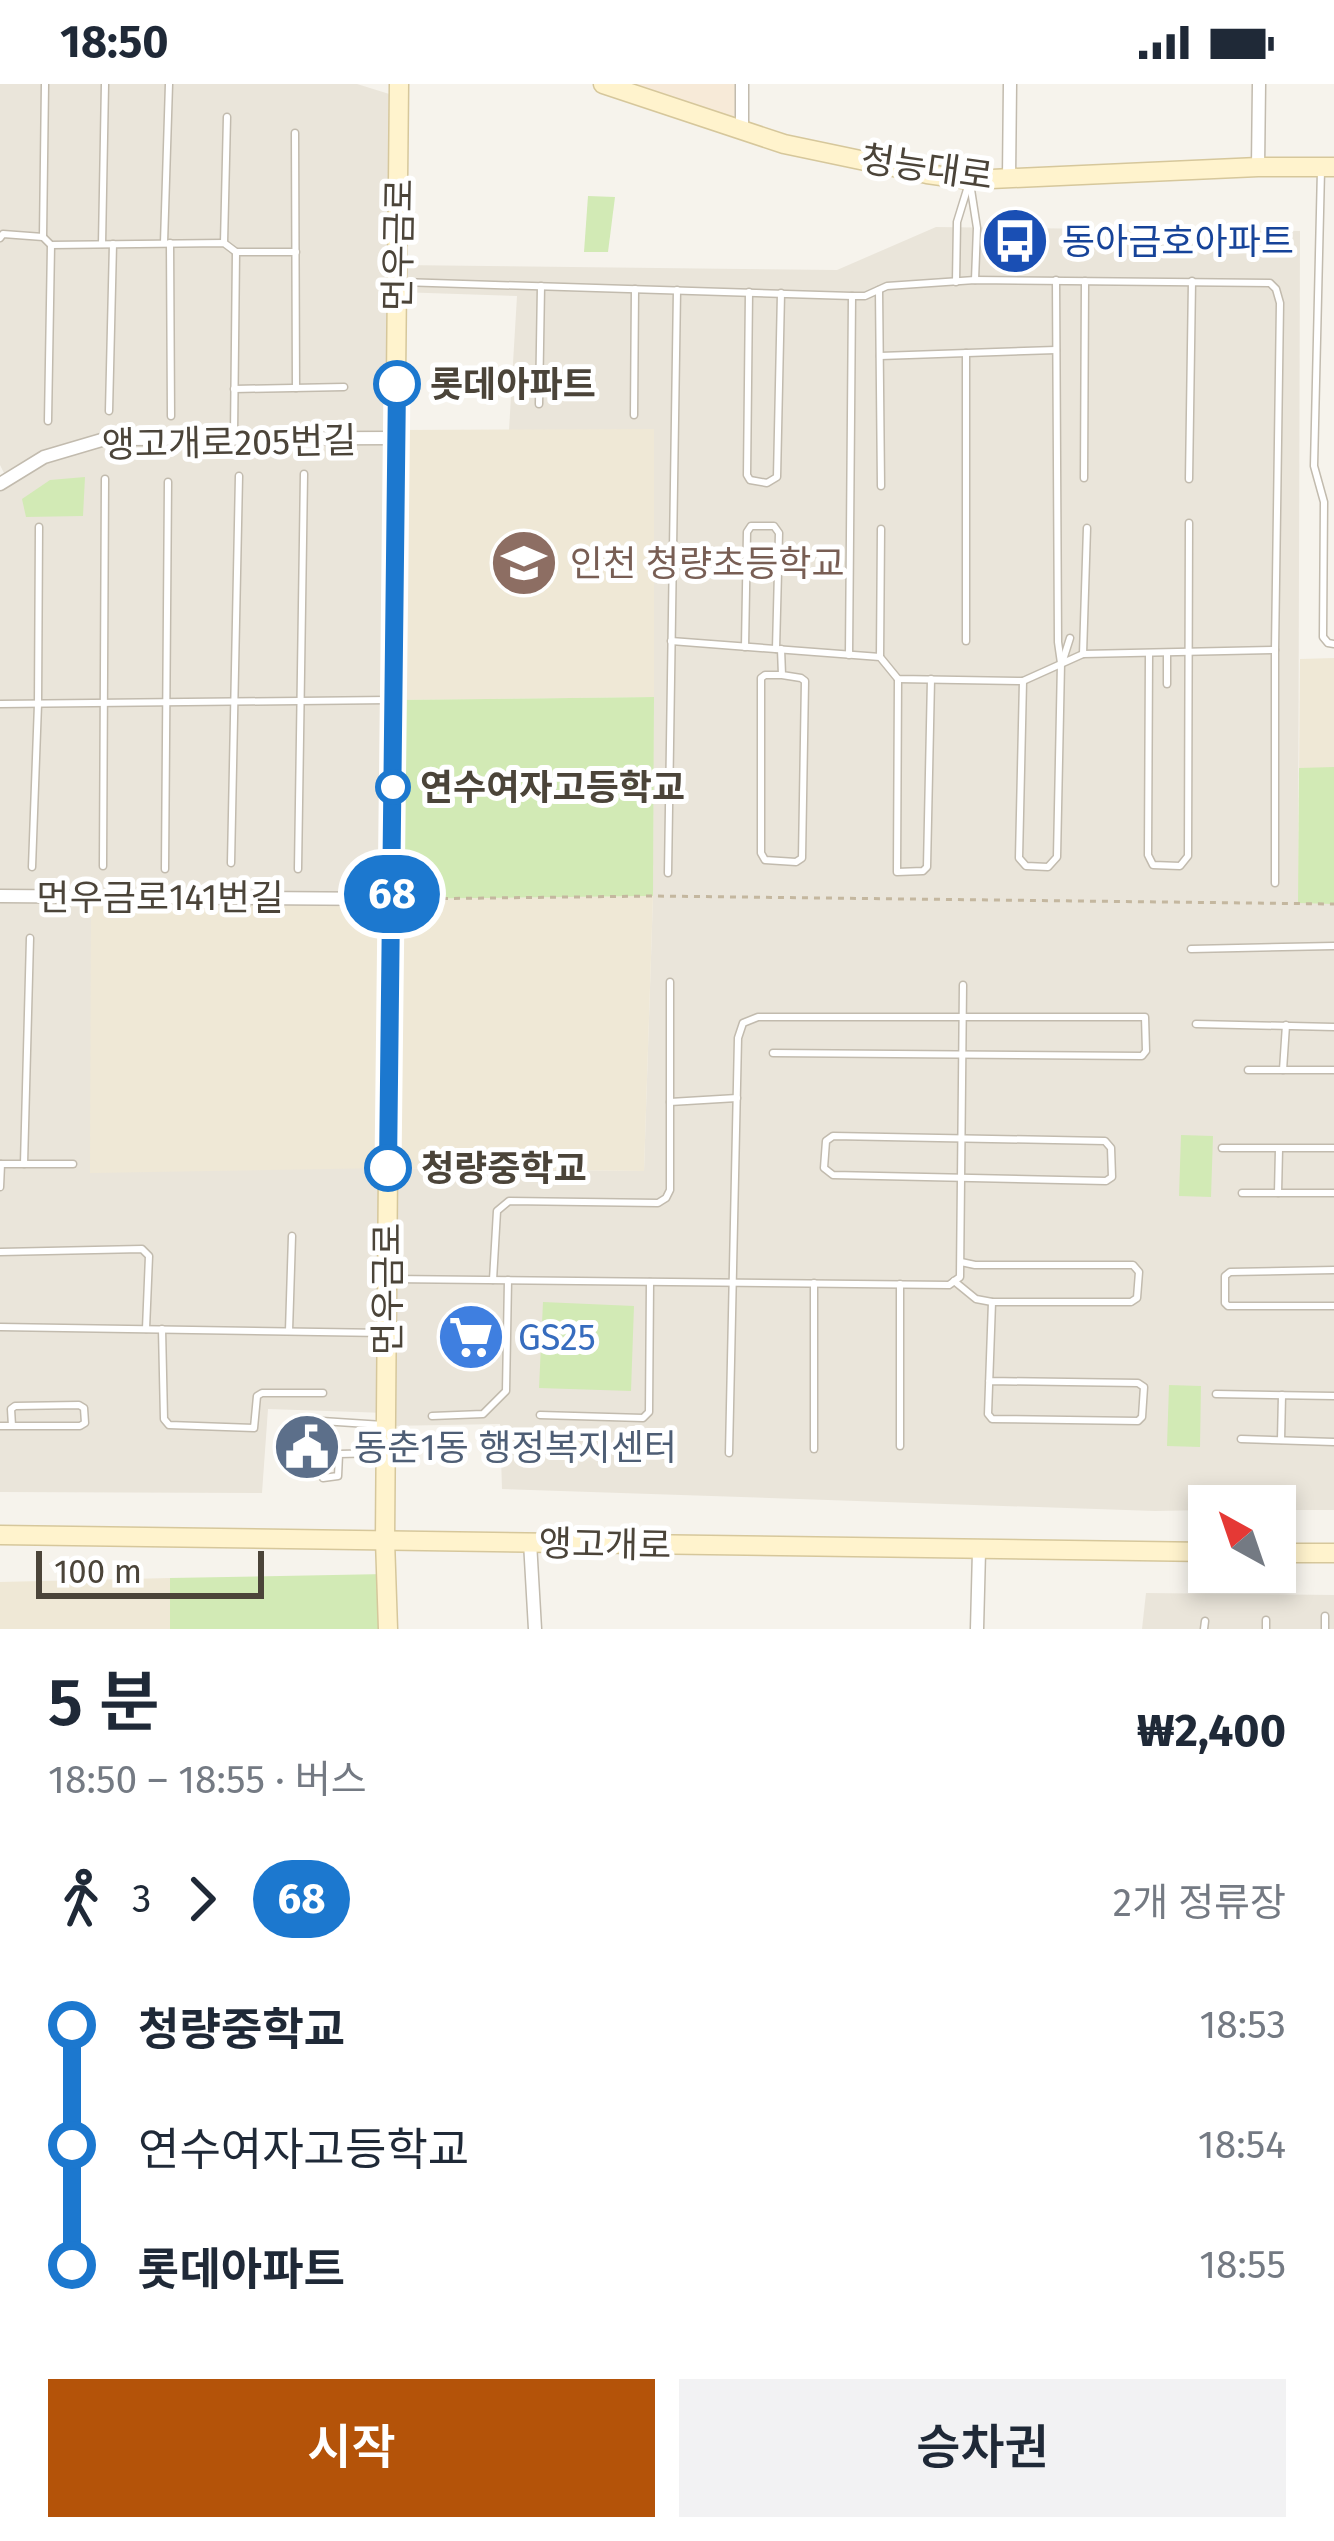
<!DOCTYPE html>
<html lang="ko">
<meta charset="utf-8">
<style>
:root{--surface:#fff;--page:#f2f2f3;--text:#1f2937;--muted:#747a83;--accent:#b45309}
body{margin:0;font-family:"Fira Sans","Noto Sans KR",sans-serif;background:var(--page);color:var(--text);height:100vh;display:flex;flex-direction:column;font-size:45px;white-space:nowrap}
*{box-sizing:border-box;margin:0}
p{font-size:39px;color:var(--muted)}
.icon{flex:none;width:66px;height:66px;fill:none;stroke:currentColor;stroke-width:2;stroke-linecap:round;stroke-linejoin:round}
.map{position:relative;height:1545px;overflow:hidden}
.panel{display:flex;flex-direction:column;background:var(--surface);flex:1}
.panel>*{flex:none}
.badge{padding:0 24px;border-radius:39px;font-size:42px;line-height:78px}
.needle{width:78px;rotate:320deg}
.fabs{position:absolute;left:1188px;top:1401px;display:grid;gap:24px}
.fabs a{display:grid;place-items:center;width:108px;height:108px;border-radius:0px;background:var(--surface);box-shadow:0 6px 18px #0003;font-size:60px}
.scale{position:absolute;left:36px;bottom:30px;width:228px;box-sizing:border-box;padding-left:12px;border:6px solid #4b4439;border-top:0;font-size:33px;line-height:42px;white-space:nowrap;color:#4b4439;-webkit-text-stroke:9px #fff;paint-order:stroke}
.map>.badge{position:absolute;translate:-50% -50%;box-shadow:0 0 0 6px #fff}
.legs{display:flex;align-items:center;gap:18px;height:132px;padding:0 48px;font-size:39px}
.legs p{margin-inline-start:auto}
.headline{display:flex;align-items:center;justify-content:space-between;height:204px;padding:0 48px}
h1{font-size:66px;font-weight:600;line-height:90px}
.action{display:flex;gap:24px;margin-top:auto;padding:24px 48px}
.action a{flex:1;height:138px;border-radius:0px;background:var(--accent);color:#fff;font-size:48px;font-weight:600;line-height:138px;text-align:center}
.action a+a{background:var(--page);color:var(--text)}
ul{padding:0 48px;list-style:none}
li{display:flex;align-items:center;gap:42px;height:120px;font-size:45px}
li i{display:grid;place-items:center;width:18px;height:100%;margin:0 15px;background:currentColor}
li i::after{content:'';width:30px;height:30px;margin:-15px;border:9px solid;border-radius:50%;background:var(--surface)}
li p{margin-inline-start:auto}
li:first-child i{background:linear-gradient(#0000 50%,currentColor 0)}
li:last-child i{background:linear-gradient(currentColor 50%,#0000 0)}
.status{display:flex;justify-content:space-between;align-items:center;height:84px;padding:0 60px;background:var(--surface);direction:ltr}
.status svg{height:33px;fill:currentColor}
.map>svg:first-child{display:block}
</style>
<div class="status"><b>18:50</b><svg viewBox="0 0 49 12"><path d="M0 12V9h3v3zM5 12V6h3v6zM10 12V3h3v9zM15 12V0h3v12zM26 1h20v11H26zM47 4h2v5h-2z"/></svg></div>
<div class="map">
<svg width="1334" height="1545" viewBox="0 0 1334 1545">
<rect width="100%" height="100%" fill="#f6f3ec"/>
<g fill="#eae5da" fill-rule="evenodd">
<path d="M0,0h357l42,13v168l438,5 99,-43 364,4 -2,670 36,1v608h-59v-4h-66v4l-54,1 -653,-22 -2,-65 -114,2v-13l-118,-4 -6,84 -262,-1v-1008l7,-5 -7,-14zM398,208l119,4 -8,134h145l-1,466 -9,275 -255,-3z"/>
<polygon points="1146,1509 1334,1511 1334,1545 1142,1545"/>
</g>
<polygon fill="#f7ead8" points="602,0 742,0 742,46"/>
<g fill="#efe8d6">
<polygon points="654,345 654,613 393,616 396,346"/>
<polygon points="1334,574 1334,820 1298,819 1300,575"/>
<polygon points="653,812 644,1087 388,1084 90,1089 91,813 392,815"/>
<polygon points="170,1494 170,1545 0,1545 0,1498"/>
</g>
<g fill="#d2eab5">
<polygon points="588,112 615,113 608,168 584,168"/>
<polygon points="85,393 83,432 26,433 22,415 50,396"/>
<polygon points="654,613 653,812 392,815 393,616"/>
<polygon points="1334,683 1334,820 1298,819 1299,684"/>
<polygon points="1181,1051 1213,1052 1211,1113 1179,1112"/>
<polygon points="543,1218 634,1222 631,1307 539,1304"/>
<polygon points="1169,1301 1201,1302 1200,1363 1167,1362"/>
<polygon points="386,1490 388,1545 170,1545 170,1494"/>
</g>
<g fill="none" stroke-linecap="round" stroke-linejoin="round">
<defs>
<g id="lane">
<polyline points="295,49 296,304"/>
<polyline points="1321,86 1314,382 1324,418 1323,553 1328,559 1334,560"/>
<polyline points="970,99 977,144 975,196"/>
<polyline points="43,153 45,0"/>
<polyline points="0,154 3,150 43,153 51,161 224,159 236,168 296,168"/>
<polyline points="164,159 169,0"/>
<polyline points="170,159 171,332"/>
<polyline points="224,159 227,33"/>
<polyline points="102,160 105,0"/>
<polyline points="401,198 852,212 865,212 887,202 975,196 1270,199 1276,205 1280,219 1275,566 1275,799"/>
<polyline points="956,198 957,138 969,99"/>
<polyline points="879,206 881,402"/>
<polyline points="749,208 747,391 750,396 767,399 777,393 781,209"/>
<polyline points="966,269 966,557"/>
<polyline points="880,272 1056,266"/>
<polyline points="234,305 344,303"/>
<polyline points="539,320 541,202"/>
<polyline points="109,327 113,160"/>
<polyline points="634,331 635,205"/>
<polyline points="48,337 51,161"/>
<polyline points="234,351 236,168"/>
<polyline points="1084,394 1085,197"/>
<polyline points="1189,395 1192,197"/>
<polyline points="671,557 880,573 898,595 1023,597 1083,570 1275,566"/>
<polyline points="745,563 747,448 751,442 774,442 779,449 776,565"/>
<polyline points="781,565 782,591 765,591 761,594 761,769 765,776 796,778 802,774 805,597 801,594 782,591"/>
<polyline points="1083,570 1087,444"/>
<polyline points="1149,570 1148,771 1153,781 1180,782 1188,772 1189,439"/>
<polyline points="849,571 852,212"/>
<polyline points="880,573 881,445"/>
<polyline points="1063,576 1070,554"/>
<polyline points="898,595 897,788 923,787 927,783 931,595"/>
<polyline points="1023,597 1019,774 1026,782 1048,783 1057,773 1061,579 1058,558 1056,196"/>
<polyline points="1167,600 1167,570"/>
<polyline points="0,620 389,616"/>
<polyline points="231,779 239,392"/>
<polyline points="103,782 105,395"/>
<polyline points="32,783 38,620 39,443"/>
<polyline points="165,785 168,398"/>
<polyline points="298,785 304,390"/>
<polyline points="668,789 677,206"/>
<polyline points="1191,865 1334,862"/>
<polyline points="1196,940 1334,943"/>
<polyline points="1248,986 1334,986"/>
<polyline points="1283,986 1286,941"/>
<polyline points="670,1018 737,1014"/>
<polygon points="833,1052 1105,1057 1111,1064 1112,1093 1106,1097 833,1091 824,1084 826,1057"/>
<polyline points="1222,1064 1334,1064"/>
<polyline points="0,1080 73,1080"/>
<polyline points="24,1080 30,854"/>
<polyline points="0,1103 1,1080"/>
<polyline points="1242,1109 1334,1109"/>
<polyline points="1278,1109 1279,1065"/>
<polyline points="0,1168 142,1165 149,1172 146,1245"/>
<polyline points="1334,1186 1230,1188 1225,1192 1225,1219 1228,1222 1334,1222"/>
<polyline points="391,1195 949,1201 960,1193 963,901"/>
<polyline points="493,1196 497,1127 509,1117 658,1119 666,1114 670,1106 670,898"/>
<polyline points="954,1197 976,1215 992,1218 1131,1218 1137,1214 1139,1188 1133,1181 975,1181 961,1178"/>
<polyline points="814,1199 814,1365"/>
<polyline points="0,1243 384,1249"/>
<polyline points="162,1245 164,1335 169,1341 254,1344 257,1312 262,1309 323,1309"/>
<polyline points="289,1247 292,1152"/>
<polyline points="989,1297 1138,1299 1144,1303 1142,1333 1138,1337 992,1335 988,1330 992,1218"/>
<polyline points="1216,1310 1334,1312"/>
<polyline points="540,1331 643,1334 649,1328 650,1198"/>
<polyline points="432,1332 483,1330 506,1307 508,1196"/>
<polyline points="315,1340 322,1337 383,1341"/>
<polyline points="0,1342 80,1342 85,1339 84,1324 79,1321 15,1322 11,1325 12,1342"/>
<polyline points="1241,1355 1334,1358"/>
<polyline points="1281,1356 1282,1311"/>
<polyline points="900,1362 900,1200"/>
<polyline points="729,1369 738,954 743,939 758,933 1145,933 1146,967 1142,972 773,969"/>
<polyline points="323,1394 338,1392 339,1370 382,1369"/>
<polyline points="1204,1545 1205,1537"/>
<polyline points="1266,1545 1266,1536"/>
<polyline points="1325,1545 1325,1532"/>
</g>
<g id="street">
<polyline points="742,46 742,0"/>
<polyline points="1258,83 1259,0"/>
<polyline points="1009,94 1010,0"/>
<polyline points="0,400 44,373 105,355 396,354"/>
<polyline points="0,812 392,815"/>
<polyline points="530,1458 535,1545"/>
<polyline points="977,1545 979,1467"/>
</g>
<g id="secondary">
<polyline points="603,0 784,60 927,90 970,96 1258,83 1334,83"/>
<polyline points="0,1451 1209,1468"/>
<polyline points="1275,1469 1334,1469"/>
<polyline points="388,1545 385,1456 388,1084 399,0"/>
</g>
</defs>
<use href="#lane" stroke="#c2bbae" stroke-width="9"/>
<use href="#street" stroke="#c2bbae" stroke-width="15"/>
<use href="#secondary" stroke="#d6c79b" stroke-width="21"/>
<polyline stroke="#c4b79f" stroke-width="3" stroke-dasharray="6 6" stroke-linecap="butt" points="406,815 653,812 1334,820"/>
<use href="#lane" stroke="#fff" stroke-width="6"/>
<use href="#street" stroke="#fff" stroke-width="12"/>
<use href="#secondary" stroke="#fff3cd" stroke-width="18"/>
</g>
<g fill="none" stroke-linecap="round" stroke-linejoin="round">
<defs>
<polyline id="line-1" points="388,1084 397,300"/>
</defs>
<use href="#line-1" stroke="#fff" stroke-width="27"/>
<use href="#line-1" stroke="#1c78cf" stroke-width="18"/>
</g>
<defs>
<symbol id="bus-disc" viewBox="-11 -11 22 22"><circle r="9.5" fill="#1a4fb4" stroke="#fff"/><path d="M-5-6H5V4H4V6H2V4H-2V6H-4V4H-5ZM-3.5-4V0h7V-4ZM-3.5 1.2v1.5H-2V1.2ZM2 1.2v1.5H3.5V1.2Z" fill="#fff"/></symbol>
<symbol id="school-disc" viewBox="-11 -11 22 22"><circle r="9.5" fill="#8d6e63" stroke="#fff"/><path d="M0-5L7-2L0 1L-7-2ZM-4 1L0 2.5L4 1V4Q0 6-4 4Z" fill="#fff"/></symbol>
<symbol id="supermarket-disc" viewBox="-11 -11 22 22"><circle r="9.5" fill="#3f7fe0" stroke="#fff"/><path d="M-6-5.5h2.5l.6 2H6L4.5 2H-2.5L-4.4-4H-6ZM-1.5 3.2a1.3 1.3 0 1 0 .1 0ZM3 3.2a1.3 1.3 0 1 0 .1 0Z" fill="#fff"/></symbol>
<symbol id="civic-disc" viewBox="-11 -11 22 22"><circle r="9.5" fill="#5c6f8a" stroke="#fff"/><path d="M-.6-6.5H3V-4.5H.6V-3L4-1V1h2V6H-6V1h2V-1L-.6-3ZM-1.2 2.5V6h2.4V2.5Z" fill="#fff"/></symbol>
</defs>
<g fill-rule="evenodd">
<use href="#bus-disc" x="977" y="119" width="76" height="76"/>
<use href="#school-disc" x="486" y="441" width="76" height="76"/>
<use href="#supermarket-disc" x="433" y="1215" width="76" height="76"/>
<use href="#civic-disc" x="269" y="1325" width="76" height="76"/>
</g>
<g fill="#fff" stroke="#1c78cf" stroke-width="6">
<circle cx="397" cy="300" r="21"/>
<circle cx="393" cy="703" r="15"/>
<circle cx="388" cy="1084" r="21"/>
</g>
<g text-anchor="middle" stroke-width="10" stroke-linejoin="round" paint-order="stroke">
<g font-size="36" fill="#4b4439" stroke="#fff">
<text transform="translate(927 83) rotate(8)" y="13">청능대로</text>
<text transform="translate(398 161) rotate(-89)" y="13">먼우금로</text>
<text transform="translate(229 358) rotate(-1)" y="13">앵고개로205번길</text>
<text x="160" y="826">먼우금로141번길</text>
<text transform="translate(387 1205) rotate(-90)" y="13">먼우금로</text>
<text transform="translate(605 1460) rotate(1)" y="13">앵고개로</text>
</g>
<g font-size="36" fill="#164399" stroke="#fff" text-anchor="start">
<text x="1062" y="170">동아금호아파트</text>
</g>
<g font-size="36" font-weight="bold" fill="#4b4439" stroke="#fff" text-anchor="start">
<text x="430" y="313">롯데아파트</text>
<text x="420" y="716">연수여자고등학교</text>
<text x="421" y="1097">청량중학교</text>
</g>
<g font-size="36" fill="#785e54" stroke="#fff" text-anchor="start">
<text x="570" y="492">인천 청량초등학교</text>
</g>
<g font-size="36" fill="#366cbe" stroke="#fff" text-anchor="start">
<text x="518" y="1266">GS25</text>
</g>
<g font-size="36" fill="#4e5e75" stroke="#fff" text-anchor="start">
<text x="354" y="1376">동춘1동 행정복지센터</text>
</g>
</g>
</svg>
<div class="fabs">
<a><svg class="needle" viewBox="-14 -14 28 28"><path d="M0-13l5 13h-10z" fill="#e53935"/><path d="M0 13l5-13h-10z" fill="#747a83"/></svg></a>
</div>
<div class="scale">100 m</div>
<b class="badge" style="left:392px;top:810px;background:#1c78cf;color:#fff">68</b>
</div>
<section class="panel">
<div class="headline"><div><h1>5 분</h1><p>18:50 – 18:55 · 버스</p></div><b>₩2,400</b></div>
<div class="legs"><svg class="icon" aria-label="walk" viewBox="0 0 24 24"><circle cx="13" cy="4" r="2"/><path d="M13 8l-2 6 4 7M11 14l-3 7M7 12l3-4h3l4 4"/></svg>3<svg class="icon" aria-label="forward" viewBox="0 0 24 24"><path d="M9 5l7 7-7 7"/></svg><b class="badge" style="background:#1c78cf;color:#fff">68</b><p>2개 정류장</p></div>
<ul>
<li><i style="color:#1c78cf"></i><b>청량중학교</b><p>18:53</p></li>
<li><i style="color:#1c78cf"></i><span>연수여자고등학교</span><p>18:54</p></li>
<li><i style="color:#1c78cf"></i><b>롯데아파트</b><p>18:55</p></li>
</ul>
<div class="action"><a>시작</a><a>승차권</a></div>
</section>
